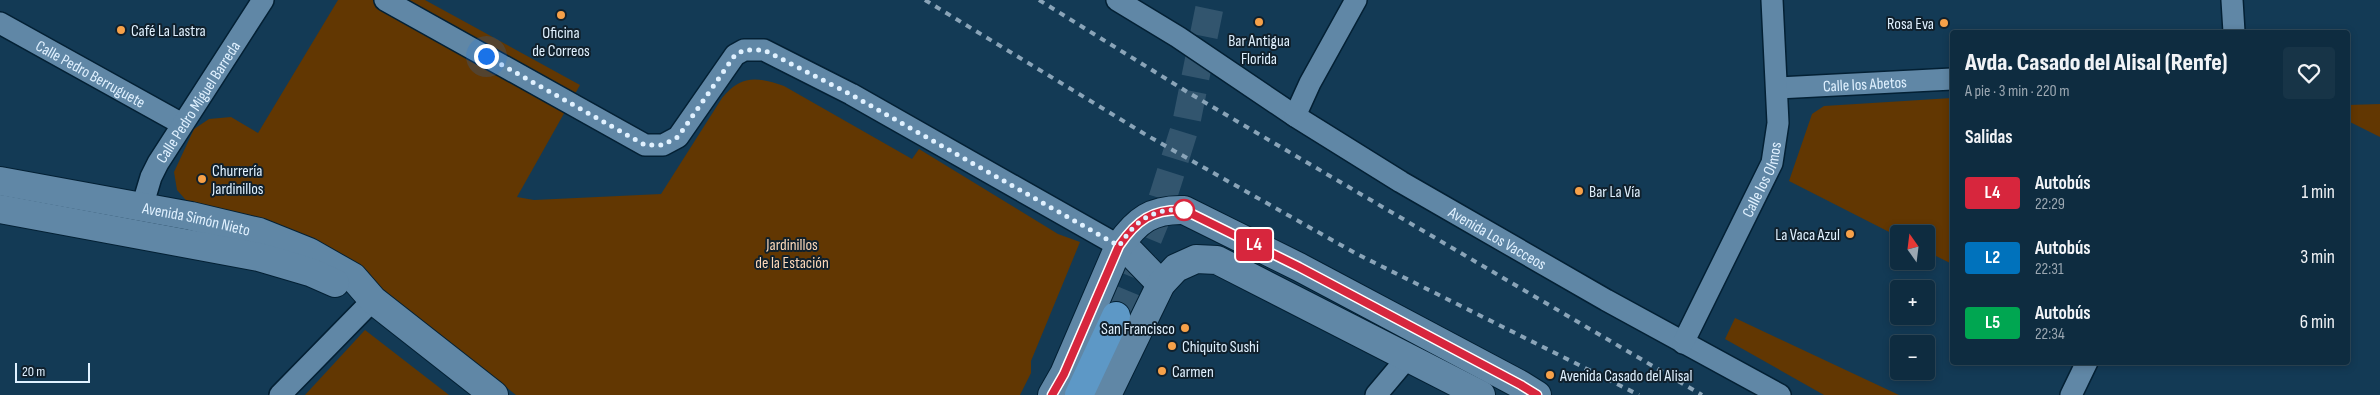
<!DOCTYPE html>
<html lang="es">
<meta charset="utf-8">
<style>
:root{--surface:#0e2c40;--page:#173447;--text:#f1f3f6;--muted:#9ba7b1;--line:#2e4859}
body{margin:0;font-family:"Sofia Sans Condensed",sans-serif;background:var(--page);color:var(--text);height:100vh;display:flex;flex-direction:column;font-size:19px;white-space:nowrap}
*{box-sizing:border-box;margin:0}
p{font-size:16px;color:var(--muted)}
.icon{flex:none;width:28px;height:28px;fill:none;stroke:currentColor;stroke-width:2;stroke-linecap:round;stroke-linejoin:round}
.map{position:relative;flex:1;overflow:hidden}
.sheet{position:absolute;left:1950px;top:30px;width:400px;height:335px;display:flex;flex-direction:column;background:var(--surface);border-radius:5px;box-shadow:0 2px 8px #0003,0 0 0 1px var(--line)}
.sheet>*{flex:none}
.badge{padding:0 10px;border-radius:4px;font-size:18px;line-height:32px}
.needle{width:32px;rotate:346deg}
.controls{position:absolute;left:1890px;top:225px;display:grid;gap:10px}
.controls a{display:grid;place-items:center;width:45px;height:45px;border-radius:5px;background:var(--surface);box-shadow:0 2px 8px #0003,0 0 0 1px var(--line);font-size:25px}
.scale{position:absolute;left:15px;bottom:12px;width:75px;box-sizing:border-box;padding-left:5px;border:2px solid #e0f1ff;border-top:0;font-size:14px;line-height:18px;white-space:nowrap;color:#e0f1ff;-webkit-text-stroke:4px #10202c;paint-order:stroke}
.you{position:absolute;width:25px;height:25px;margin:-12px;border:4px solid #fff;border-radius:50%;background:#1a73e8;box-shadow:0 0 0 8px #1a73e833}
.map>.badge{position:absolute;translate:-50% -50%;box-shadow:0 0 0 2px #fff}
h2{padding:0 15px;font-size:19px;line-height:45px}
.round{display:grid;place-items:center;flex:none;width:52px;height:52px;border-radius:5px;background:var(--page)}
.headline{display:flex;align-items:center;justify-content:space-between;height:85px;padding:0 15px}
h1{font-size:24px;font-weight:800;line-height:38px}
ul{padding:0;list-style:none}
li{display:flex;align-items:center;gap:15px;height:65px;padding:0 15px}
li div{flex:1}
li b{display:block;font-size:19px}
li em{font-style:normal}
li .badge{min-width:55px;font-weight:700;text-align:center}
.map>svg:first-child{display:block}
</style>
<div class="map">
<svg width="2380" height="395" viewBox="0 0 2380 395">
<rect width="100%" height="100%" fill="#133a55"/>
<g fill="#623702">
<path d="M338,0h87l155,85 -63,112 17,3 127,-6 61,-96c19,-24 36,-21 62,-12l128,73 7,-10 139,85 22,8 -49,119v12l-11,22h-504l-134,-106 -42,-25 -149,-58 -14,-16 -3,-18 20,-43 15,-10 22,-2 27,16z"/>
<polygon points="1952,98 1952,264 1926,251 1926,234 1899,234 1899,237 1789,181 1812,114 1824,106"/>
<polygon points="2380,104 2380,137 2348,121 2348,105"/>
<polygon points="1735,318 1899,395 1824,395 1725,339"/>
<polygon points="365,330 449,395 305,395"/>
</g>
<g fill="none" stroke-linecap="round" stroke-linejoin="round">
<polyline stroke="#32556e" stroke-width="28" stroke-dasharray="28 14" stroke-linecap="butt" points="1116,316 1156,219 1186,124 1211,0"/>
<defs>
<g id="street">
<polyline points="385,0 645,145 663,145 678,137 735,55 744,50 764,50 851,94 1119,246"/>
<path id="s1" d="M1117,0l61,37 117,79 106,66 205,118 174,95"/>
<polyline points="2232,0 2234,32"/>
<path id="s2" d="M0,23l182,101"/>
<path id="s3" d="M1777,88l175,-9"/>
<polyline points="1295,116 1310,83 1356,0"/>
<path id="s4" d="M142,207l9,-30 7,-14 105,-163"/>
<path id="s5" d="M1683,343l89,-180 6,-40 -6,-123"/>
<polyline points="280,395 373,300"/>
<polyline points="1376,395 1408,357"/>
<polyline points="2071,395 2087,362"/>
</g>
<g id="secondary">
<path id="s6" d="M0,181l191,35 68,16 50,20 44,25 20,23 121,95"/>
<polyline points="0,209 259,257 310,272 335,283"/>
<polyline points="1119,246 1131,253 1161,284"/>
<path d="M1052,395l12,-21 55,-128c18,-26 33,-37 65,-36l115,57 222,118 16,10"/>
<polyline points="1107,395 1161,284 1176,268 1196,259 1217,260 1481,395"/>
</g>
<polyline id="highway" points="1079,395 1116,316"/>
</defs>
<use href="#street" stroke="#032034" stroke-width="24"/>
<use href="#secondary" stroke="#032034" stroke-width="30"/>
<use href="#highway" stroke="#032034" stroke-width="30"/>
<use href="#street" stroke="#6087a6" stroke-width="21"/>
<use href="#secondary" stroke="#6087a6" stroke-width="28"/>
<use href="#highway" stroke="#5d98c6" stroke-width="28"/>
<g stroke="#8aa4b8" stroke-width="4" stroke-dasharray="6 6" stroke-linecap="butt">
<polyline points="925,0 1148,136 1355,253 1639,395"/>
<polyline points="1039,0 1189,93 1702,395"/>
</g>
</g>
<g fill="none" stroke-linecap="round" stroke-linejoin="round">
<defs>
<path id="line" d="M1052,395l12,-21 55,-128c18,-26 33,-37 65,-36l115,57 222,118 16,10"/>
</defs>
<use href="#line" stroke="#fff" stroke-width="11"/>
<use href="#line" stroke="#d7263d" stroke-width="8"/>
<path stroke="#e0f1ff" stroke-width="5" stroke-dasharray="0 9" d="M486,56l159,89h18l15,-8 57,-82 9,-5h20l86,44 269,152c17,-26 34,-38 65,-36"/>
</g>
<g fill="#f7a149" stroke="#10202c" stroke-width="2">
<circle cx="561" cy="15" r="5"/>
<circle cx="1259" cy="22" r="5"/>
<circle cx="1944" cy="23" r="5"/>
<circle cx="121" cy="30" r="5"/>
<circle cx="202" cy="179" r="5"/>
<circle cx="1579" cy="191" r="5"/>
<circle cx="1850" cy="234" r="5"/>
<circle cx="1185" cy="328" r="5"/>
<circle cx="1172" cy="346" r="5"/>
<circle cx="1162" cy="371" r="5"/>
<circle cx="1550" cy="375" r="5"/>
</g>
<circle fill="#fff" stroke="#d7263d" stroke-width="2.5" cx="1184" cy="210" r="10"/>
<g text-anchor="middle" stroke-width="4" stroke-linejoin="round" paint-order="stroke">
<g font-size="16" fill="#e0f1ff" stroke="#10202c" text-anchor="start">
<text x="1934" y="29" text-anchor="end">Rosa Eva</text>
<text x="131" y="36">Café La Lastra</text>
<text x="561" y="38" text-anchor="middle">Oficina<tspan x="561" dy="18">de Correos</tspan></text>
<text x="1259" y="46" text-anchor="middle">Bar Antigua<tspan x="1259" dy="18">Florida</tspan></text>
<text x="212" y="176">Churrería<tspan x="212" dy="18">Jardinillos</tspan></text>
<text x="1589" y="197">Bar La Vía</text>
<text x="1840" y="240" text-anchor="end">La Vaca Azul</text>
<text x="1175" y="334" text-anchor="end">San Francisco</text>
<text x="1182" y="352">Chiquito Sushi</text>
<text x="1172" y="377">Carmen</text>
<text x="1560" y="381">Avenida Casado del Alisal</text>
</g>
<g font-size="16" fill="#e0f1ff" stroke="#10202c">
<text dy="6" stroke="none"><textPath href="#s2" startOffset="104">Calle Pedro Berruguete</textPath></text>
<text dy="6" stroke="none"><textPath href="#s3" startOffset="88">Calle los Abetos</textPath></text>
<text dy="6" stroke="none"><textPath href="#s4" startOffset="120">Calle Pedro Miguel Barreda</textPath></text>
<text dy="6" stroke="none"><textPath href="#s5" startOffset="182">Calle los Olmos</textPath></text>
<text dy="6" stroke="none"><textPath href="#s6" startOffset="200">Avenida Simón Nieto</textPath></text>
<text dy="6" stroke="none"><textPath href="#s1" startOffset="449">Avenida Los Vacceos</textPath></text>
</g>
<g font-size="16" fill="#fbd7b8" stroke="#10202c">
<text x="792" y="250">Jardinillos<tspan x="792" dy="18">de la Estación</tspan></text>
</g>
</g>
</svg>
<div class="controls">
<a><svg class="needle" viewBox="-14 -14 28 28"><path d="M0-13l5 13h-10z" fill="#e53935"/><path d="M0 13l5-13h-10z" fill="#9ba7b1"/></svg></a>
<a>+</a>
<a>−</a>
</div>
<div class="scale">20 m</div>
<div class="you" style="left:486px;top:56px"></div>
<b class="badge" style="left:1254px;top:245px;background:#d7263d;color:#fff">L4</b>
<section class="sheet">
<div class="headline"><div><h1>Avda. Casado del Alisal (Renfe)</h1><p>A pie · 3 min · 220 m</p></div><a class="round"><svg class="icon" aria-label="heart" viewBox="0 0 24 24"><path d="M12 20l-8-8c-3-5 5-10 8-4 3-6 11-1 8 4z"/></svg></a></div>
<h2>Salidas</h2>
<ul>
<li><span class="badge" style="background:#d7263d;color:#fff">L4</span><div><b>Autobús</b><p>22:29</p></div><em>1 min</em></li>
<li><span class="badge" style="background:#0072bc;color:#fff">L2</span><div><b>Autobús</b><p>22:31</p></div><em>3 min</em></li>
<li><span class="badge" style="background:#00a651;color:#fff">L5</span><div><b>Autobús</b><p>22:34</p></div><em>6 min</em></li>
</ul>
</section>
</div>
